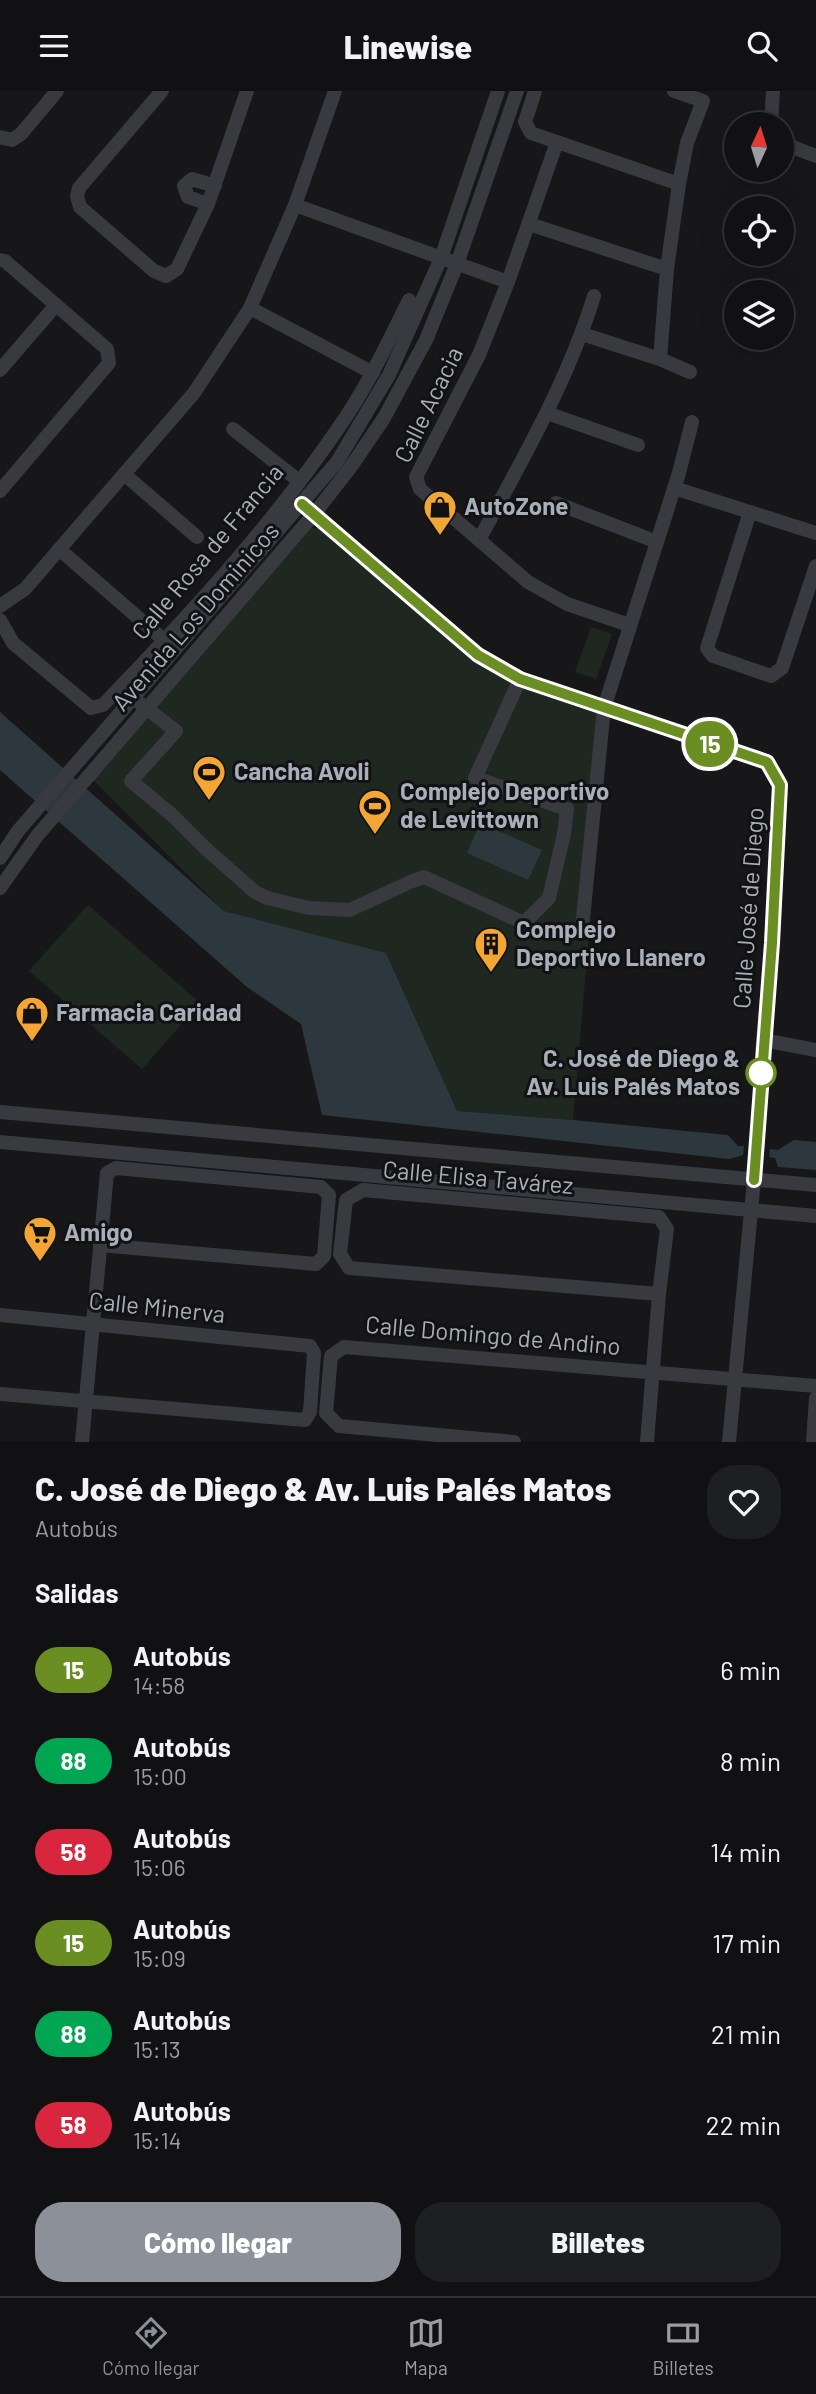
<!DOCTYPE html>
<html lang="es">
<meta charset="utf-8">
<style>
:root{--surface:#111113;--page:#1e1f21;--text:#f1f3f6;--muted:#9c9da0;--line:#303133;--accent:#8c9099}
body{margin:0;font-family:Barlow,sans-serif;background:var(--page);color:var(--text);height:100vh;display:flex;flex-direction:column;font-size:26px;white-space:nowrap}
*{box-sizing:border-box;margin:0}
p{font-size:23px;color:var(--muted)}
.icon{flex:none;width:38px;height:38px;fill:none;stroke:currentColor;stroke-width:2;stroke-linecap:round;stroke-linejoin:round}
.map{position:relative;height:1351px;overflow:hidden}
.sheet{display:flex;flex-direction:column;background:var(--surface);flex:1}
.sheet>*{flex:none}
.badge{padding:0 14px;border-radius:23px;font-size:24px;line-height:46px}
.needle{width:46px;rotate:4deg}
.fabs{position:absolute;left:724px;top:21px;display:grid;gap:14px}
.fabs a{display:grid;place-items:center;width:70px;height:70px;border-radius:50%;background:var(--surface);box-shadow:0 7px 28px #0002,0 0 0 2px var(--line);font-size:35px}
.map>.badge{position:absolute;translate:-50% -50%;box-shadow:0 0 0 4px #fff}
h2{padding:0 35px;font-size:26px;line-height:63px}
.round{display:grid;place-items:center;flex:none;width:74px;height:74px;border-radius:28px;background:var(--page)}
.head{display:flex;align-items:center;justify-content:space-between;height:119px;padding:0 35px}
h1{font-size:33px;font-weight:800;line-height:52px}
.action{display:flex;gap:14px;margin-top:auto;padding:14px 35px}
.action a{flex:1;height:80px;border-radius:28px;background:var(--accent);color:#fff;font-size:28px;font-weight:800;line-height:80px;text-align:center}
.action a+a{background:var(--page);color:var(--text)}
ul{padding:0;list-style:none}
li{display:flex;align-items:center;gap:21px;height:91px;padding:0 35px}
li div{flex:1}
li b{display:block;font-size:26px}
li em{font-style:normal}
li .badge{min-width:77px;font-weight:700;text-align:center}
header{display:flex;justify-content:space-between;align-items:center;height:91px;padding:0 35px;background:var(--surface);font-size:32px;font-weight:800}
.tabs{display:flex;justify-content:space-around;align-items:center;height:98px;border-top:2px solid var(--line);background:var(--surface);font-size:19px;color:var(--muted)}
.tabs a{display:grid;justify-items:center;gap:4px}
.tabs .current{color:var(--accent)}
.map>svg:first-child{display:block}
</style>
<header><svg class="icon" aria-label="menu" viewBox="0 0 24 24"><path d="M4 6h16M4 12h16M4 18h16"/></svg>Linewise<svg class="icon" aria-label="search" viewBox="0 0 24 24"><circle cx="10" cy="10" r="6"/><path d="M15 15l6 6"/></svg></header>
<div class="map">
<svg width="816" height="1351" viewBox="0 0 816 1351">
<rect width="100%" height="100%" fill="#171719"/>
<g fill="#1f2820">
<polygon points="310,437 318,437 331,445 477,566 596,618 607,634 573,1029 457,1020 386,862 224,820 90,686"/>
<polygon points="591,536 612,543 596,588 575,581"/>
<polygon points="88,814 200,912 142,978 29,880"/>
</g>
<g fill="#2d383e">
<polygon points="0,621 224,820 386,862 457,1020 573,1029 728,1044 738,1055 744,1055 743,1064 729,1068 322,1024 301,933 247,896 0,679"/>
<polygon points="480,732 542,759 528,789 467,762"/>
<polygon points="794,1049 816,1051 816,1079 778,1076 775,1067 769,1066 770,1058 778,1059"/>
</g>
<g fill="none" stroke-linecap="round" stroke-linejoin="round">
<g stroke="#383a3f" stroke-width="14">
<polyline points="162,0 79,97 77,105 80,116 154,180 166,185 177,178 208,113 247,0"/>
<polyline points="535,0 525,31 531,42 679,93"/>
<polyline points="771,33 773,0"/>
<polyline points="0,46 12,49 21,43 57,0"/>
<polyline points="557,51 508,191 479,264 416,386 420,398 528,491 567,513 629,534"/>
<polyline points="782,52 816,65"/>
<polyline points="208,113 188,106 184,95 192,88 215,95"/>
<polyline points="295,114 508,191"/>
<polyline points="529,133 667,178"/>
<polyline points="0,169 5,170 107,258 109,272 0,400"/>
<polyline points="250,217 373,282"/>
<polyline points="582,243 660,268 690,281"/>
<polyline points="660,268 667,178 679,93 687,52 703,10 674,0"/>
<polyline points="0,279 56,214"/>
<polyline points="547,322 638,354"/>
<polyline points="233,338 299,390"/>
<polyline points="124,383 197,446"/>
<polyline points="674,397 816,442"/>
<polyline points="556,412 657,451"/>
<polyline points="302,413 478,563 520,588 767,671 780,694 772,852 763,949 754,1089 729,1351"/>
<polyline points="750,421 707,557 713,565 771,585 782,577 816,475"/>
<path d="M479,449c43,-80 88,-157 115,-244"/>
<polyline points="59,458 165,550"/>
<polyline points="0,515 25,498 194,302 250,217 295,114 335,0"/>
<path d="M0,529l13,23 78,65 12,-3c83,-86 166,-176 234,-275 29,-41 50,-85 72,-130"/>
<polyline points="141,613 176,640 131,690 172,724 204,756 255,801 267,807 309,817 350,819 410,791 424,786 524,832 549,807 564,743 567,718 475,687 520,588"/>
<polyline points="0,767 18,740 337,371 389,284 441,167 498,0"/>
<polyline points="0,797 37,745 314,423 350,377 384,327 426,249 457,173 517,0"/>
<polyline points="582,837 604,617 679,382 692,331"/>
<polyline points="763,949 816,959"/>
<polyline points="0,1021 816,1094"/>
<polyline points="0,1051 816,1125"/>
<polyline points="0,1224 310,1255 314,1262 310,1321 305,1329 0,1303"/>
<polyline points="82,1351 107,1082 116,1077 321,1096 329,1104 324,1165 316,1173 100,1154"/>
<polyline points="514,1351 339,1335 326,1322 331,1265 344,1256 816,1295"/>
<polyline points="647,1351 659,1203 667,1138 659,1126 363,1099 346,1109 340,1163 349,1177 659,1203"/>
<polyline points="813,1351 816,1307"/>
</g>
</g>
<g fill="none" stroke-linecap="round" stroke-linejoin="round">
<defs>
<polyline id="line" points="302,413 478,564 520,588 767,671 780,694 772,852 754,1089"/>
</defs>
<use href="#line" stroke="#fff" stroke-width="16"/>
<use href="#line" stroke="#6b8e23" stroke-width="10"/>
</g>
<defs>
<symbol id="shop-pin" viewBox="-11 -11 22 30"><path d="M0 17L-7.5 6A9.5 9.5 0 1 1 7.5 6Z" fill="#f4a635" stroke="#121214"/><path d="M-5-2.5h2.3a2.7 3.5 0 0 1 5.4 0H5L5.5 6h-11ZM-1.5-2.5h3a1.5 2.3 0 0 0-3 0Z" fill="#111"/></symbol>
<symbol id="stadium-pin" viewBox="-11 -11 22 30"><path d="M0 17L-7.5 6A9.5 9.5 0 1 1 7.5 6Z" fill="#f4a635" stroke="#121214"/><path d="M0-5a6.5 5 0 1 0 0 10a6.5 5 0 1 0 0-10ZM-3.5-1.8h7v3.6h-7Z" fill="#111"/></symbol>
<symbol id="building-pin" viewBox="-11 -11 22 30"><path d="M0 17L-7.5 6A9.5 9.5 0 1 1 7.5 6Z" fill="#f4a635" stroke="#121214"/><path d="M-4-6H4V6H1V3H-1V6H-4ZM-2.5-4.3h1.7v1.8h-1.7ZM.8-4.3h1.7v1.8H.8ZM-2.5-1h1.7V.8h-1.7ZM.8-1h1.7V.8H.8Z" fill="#111"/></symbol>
<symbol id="supermarket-pin" viewBox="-11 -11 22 30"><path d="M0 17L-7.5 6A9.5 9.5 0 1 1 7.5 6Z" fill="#f4a635" stroke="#121214"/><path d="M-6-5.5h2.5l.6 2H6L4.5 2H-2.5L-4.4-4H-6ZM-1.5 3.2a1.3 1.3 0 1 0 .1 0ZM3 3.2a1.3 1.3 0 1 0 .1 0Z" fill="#111"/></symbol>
</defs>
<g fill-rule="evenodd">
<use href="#shop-pin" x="421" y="397" width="38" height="52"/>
<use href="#stadium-pin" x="190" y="662" width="38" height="52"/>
<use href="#stadium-pin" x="356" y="696" width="38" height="52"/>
<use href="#building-pin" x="472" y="834" width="38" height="52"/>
<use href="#shop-pin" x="13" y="903" width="38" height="52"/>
<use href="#supermarket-pin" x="21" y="1123" width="38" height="52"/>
</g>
<circle fill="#fff" stroke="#6b8e23" stroke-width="3.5" cx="761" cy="982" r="14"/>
<g text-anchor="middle" stroke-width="6" stroke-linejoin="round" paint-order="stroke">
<g font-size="24" fill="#a9afb9" stroke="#121214">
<text transform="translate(429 314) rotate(-64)" y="8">Calle Acacia</text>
<text transform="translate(208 461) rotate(-50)" y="8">Calle Rosa de Francia</text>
<text transform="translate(196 526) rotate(-49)" y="8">Avenida Los Dominicos</text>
<text transform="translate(749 817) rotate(-86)" y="8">Calle José de Diego</text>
<text transform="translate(478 1087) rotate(5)" y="8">Calle Elisa Tavárez</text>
<text transform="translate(157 1217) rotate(6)" y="8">Calle Minerva</text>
<text transform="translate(493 1245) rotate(5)" y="8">Calle Domingo de Andino</text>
</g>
<g font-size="24" font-weight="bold" fill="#a9afb9" stroke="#121214" text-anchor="start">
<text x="464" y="424">AutoZone</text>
<text x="234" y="689">Cancha Avoli</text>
<text x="400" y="709">Complejo Deportivo<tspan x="400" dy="28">de Levittown</tspan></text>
<text x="516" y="847">Complejo<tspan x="516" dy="28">Deportivo Llanero</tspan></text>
<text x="56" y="930">Farmacia Caridad</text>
<text x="64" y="1150">Amigo</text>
</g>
<g font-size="24" font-weight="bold" fill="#a9afb9" stroke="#121214" text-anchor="end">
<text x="740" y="976">C. José de Diego &amp;<tspan x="740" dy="28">Av. Luis Palés Matos</tspan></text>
</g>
</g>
</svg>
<div class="fabs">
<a><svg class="needle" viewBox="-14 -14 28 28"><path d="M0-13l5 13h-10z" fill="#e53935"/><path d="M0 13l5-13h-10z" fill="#9c9da0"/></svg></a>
<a><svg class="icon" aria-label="locate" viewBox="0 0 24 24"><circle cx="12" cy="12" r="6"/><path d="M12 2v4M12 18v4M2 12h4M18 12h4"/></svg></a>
<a><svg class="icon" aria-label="layers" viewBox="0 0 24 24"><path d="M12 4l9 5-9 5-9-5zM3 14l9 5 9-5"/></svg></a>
</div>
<b class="badge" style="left:710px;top:653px;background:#6b8e23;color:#fff">15</b>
</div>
<section class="sheet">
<div class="head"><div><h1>C. José de Diego &amp; Av. Luis Palés Matos</h1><p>Autobús</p></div><a class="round"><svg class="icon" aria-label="heart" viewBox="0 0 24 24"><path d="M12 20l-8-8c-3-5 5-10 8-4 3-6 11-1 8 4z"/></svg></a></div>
<h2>Salidas</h2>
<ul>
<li><span class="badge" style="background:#6b8e23;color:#fff">15</span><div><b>Autobús</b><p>14:58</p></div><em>6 min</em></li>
<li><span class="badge" style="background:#00a651;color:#fff">88</span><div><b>Autobús</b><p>15:00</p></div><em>8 min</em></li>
<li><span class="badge" style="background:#d7263d;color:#fff">58</span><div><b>Autobús</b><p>15:06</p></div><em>14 min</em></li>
<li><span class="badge" style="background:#6b8e23;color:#fff">15</span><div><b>Autobús</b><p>15:09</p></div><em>17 min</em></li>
<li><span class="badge" style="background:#00a651;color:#fff">88</span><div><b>Autobús</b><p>15:13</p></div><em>21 min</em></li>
<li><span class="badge" style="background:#d7263d;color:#fff">58</span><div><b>Autobús</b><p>15:14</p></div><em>22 min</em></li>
</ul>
<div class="action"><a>Cómo llegar</a><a>Billetes</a></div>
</section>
<nav class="tabs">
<a class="current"><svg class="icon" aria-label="directions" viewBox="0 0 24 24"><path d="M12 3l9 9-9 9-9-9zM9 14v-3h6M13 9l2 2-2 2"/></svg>Cómo llegar</a>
<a><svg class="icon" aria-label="map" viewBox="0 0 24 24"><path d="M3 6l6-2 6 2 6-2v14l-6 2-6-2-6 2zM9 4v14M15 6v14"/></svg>Mapa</a>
<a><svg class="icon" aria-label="tickets" viewBox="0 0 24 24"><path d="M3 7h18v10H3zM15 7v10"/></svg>Billetes</a>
</nav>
